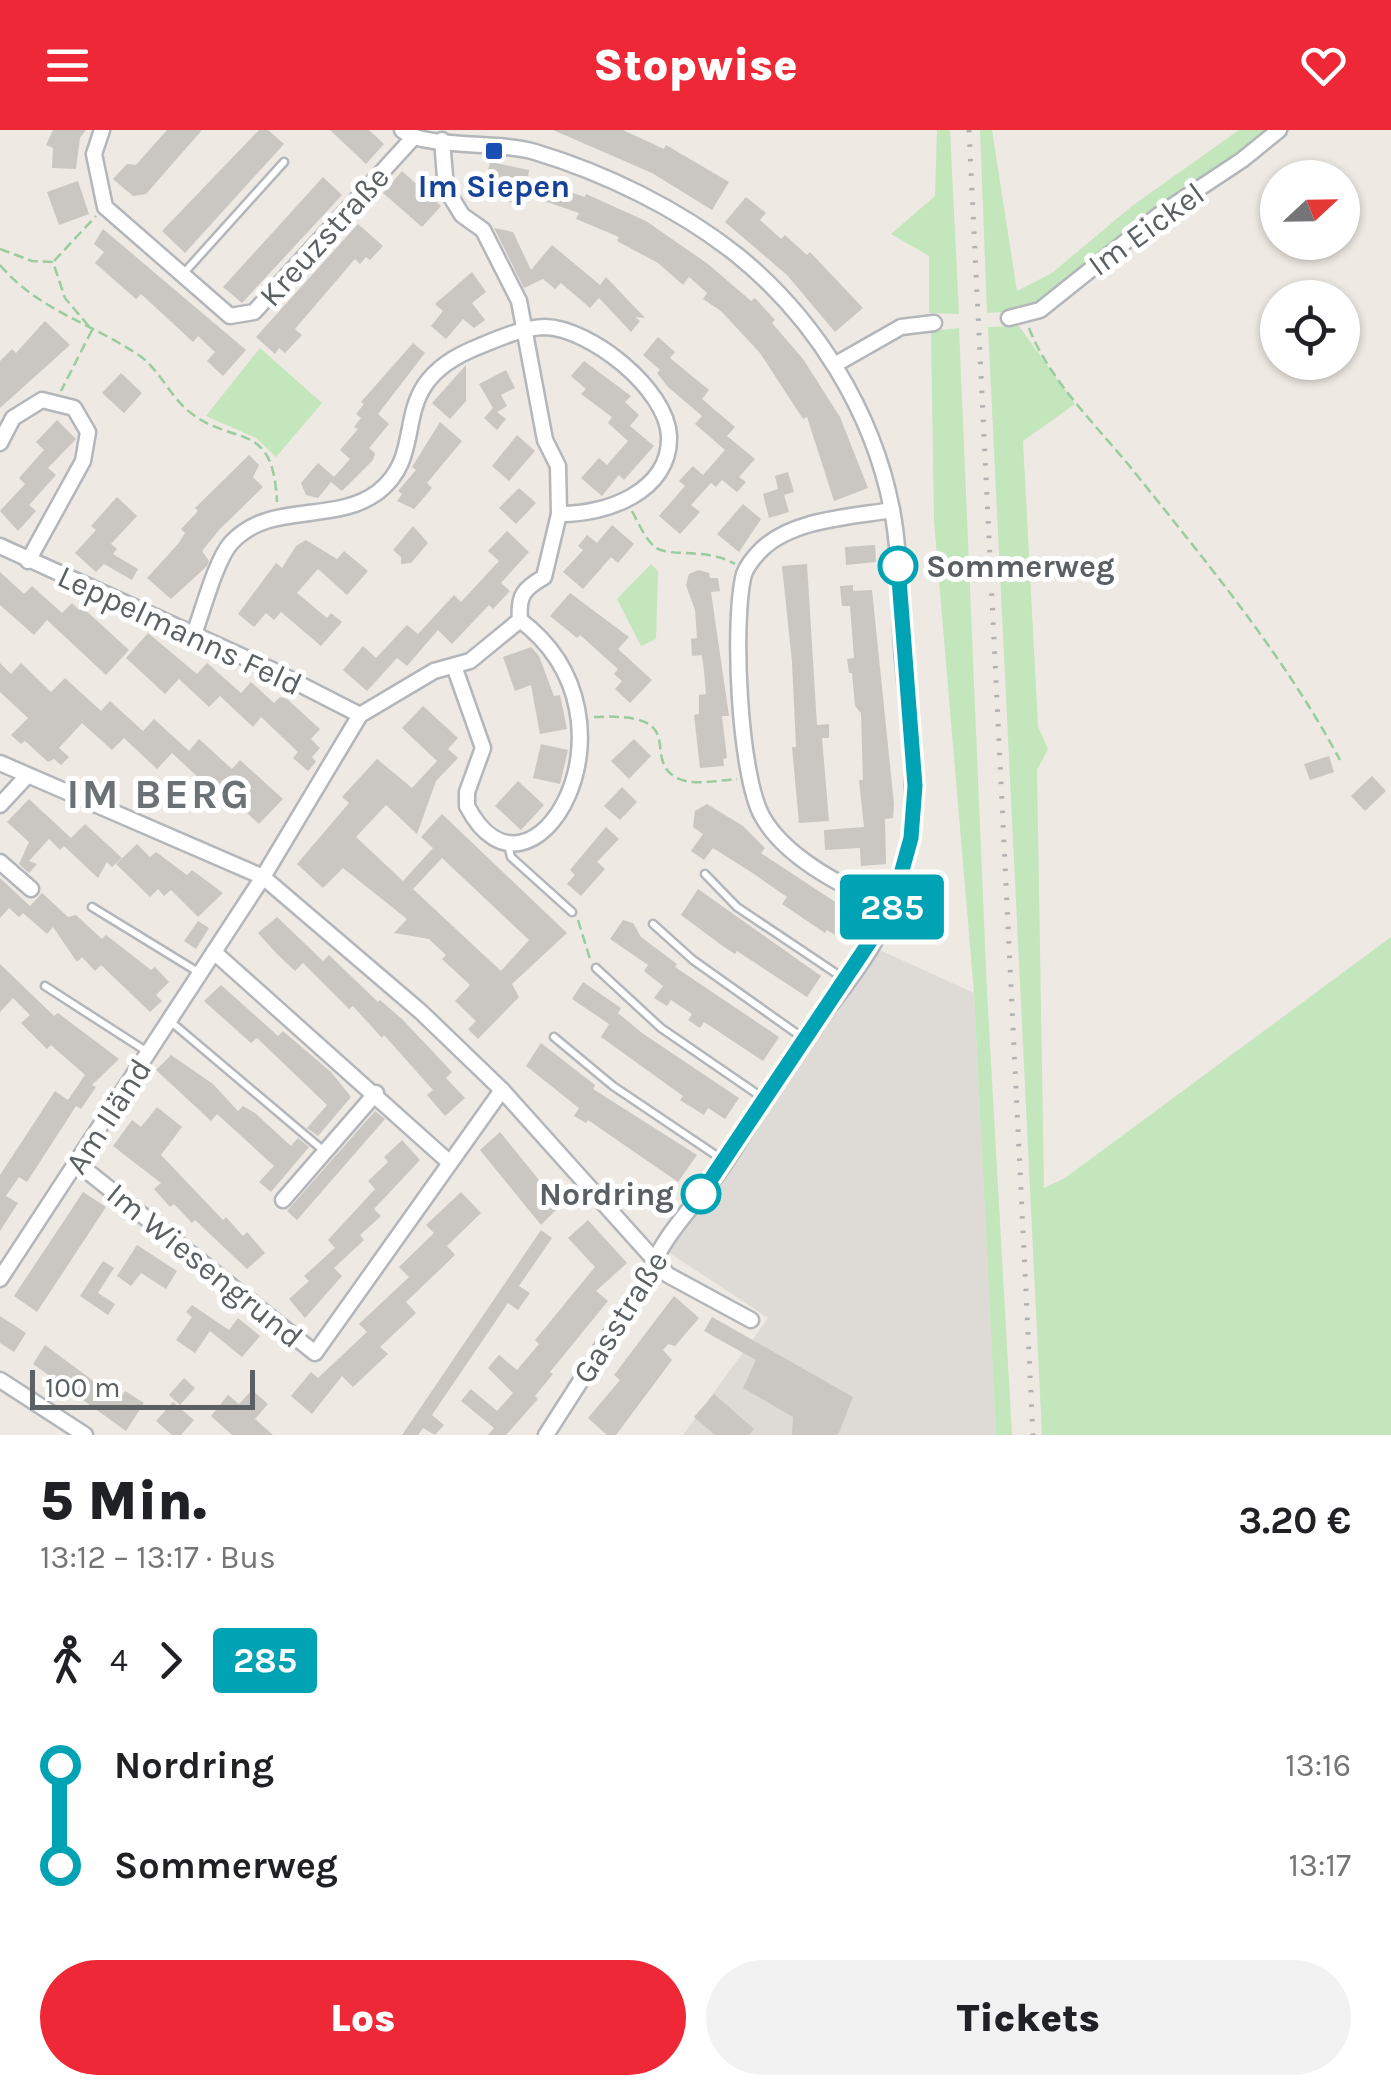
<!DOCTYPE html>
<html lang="de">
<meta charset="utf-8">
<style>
:root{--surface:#fff;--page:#f2f2f2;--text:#202124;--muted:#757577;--accent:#ee2836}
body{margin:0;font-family:Karla,sans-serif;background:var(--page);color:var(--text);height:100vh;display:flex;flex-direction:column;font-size:38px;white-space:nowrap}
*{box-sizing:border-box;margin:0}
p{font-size:32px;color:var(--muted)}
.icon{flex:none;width:55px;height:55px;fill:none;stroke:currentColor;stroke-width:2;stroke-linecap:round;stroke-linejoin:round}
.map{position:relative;height:1305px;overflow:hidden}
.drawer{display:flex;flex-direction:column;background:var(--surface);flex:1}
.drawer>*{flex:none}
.badge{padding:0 20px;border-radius:8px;font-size:35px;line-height:65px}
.needle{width:65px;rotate:68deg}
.tools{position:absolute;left:1260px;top:30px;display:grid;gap:20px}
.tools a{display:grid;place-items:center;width:100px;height:100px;border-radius:50%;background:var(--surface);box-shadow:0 2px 8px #0004;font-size:50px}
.scale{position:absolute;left:30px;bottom:25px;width:225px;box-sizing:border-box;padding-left:10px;border:5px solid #5a6063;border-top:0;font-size:28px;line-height:35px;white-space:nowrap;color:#5a6063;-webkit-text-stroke:8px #fff;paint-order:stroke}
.map>.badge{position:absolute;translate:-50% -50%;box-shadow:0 0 0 5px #fff}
.legs{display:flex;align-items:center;gap:15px;height:110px;padding:0 40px;font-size:32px}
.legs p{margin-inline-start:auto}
.head{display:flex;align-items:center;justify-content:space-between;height:170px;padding:0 40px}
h1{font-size:55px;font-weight:800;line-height:75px}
.primary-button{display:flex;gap:20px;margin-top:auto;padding:20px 40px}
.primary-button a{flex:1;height:115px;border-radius:60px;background:var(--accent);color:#fff;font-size:40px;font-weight:800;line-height:115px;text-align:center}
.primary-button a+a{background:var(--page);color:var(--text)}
ul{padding:0 40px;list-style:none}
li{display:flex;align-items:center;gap:35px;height:100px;font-size:38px}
li i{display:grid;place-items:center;width:15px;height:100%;margin:0 12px;background:currentColor}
li i::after{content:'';width:25px;height:25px;margin:-12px;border:8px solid;border-radius:50%;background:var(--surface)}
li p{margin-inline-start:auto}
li:first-child i{background:linear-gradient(#0000 50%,currentColor 0)}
li:last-child i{background:linear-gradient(currentColor 50%,#0000 0)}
header{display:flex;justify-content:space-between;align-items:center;height:130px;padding:0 40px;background:var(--accent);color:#fff;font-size:45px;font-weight:800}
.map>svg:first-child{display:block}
</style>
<header><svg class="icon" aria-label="menu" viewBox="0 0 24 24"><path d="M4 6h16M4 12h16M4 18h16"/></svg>Stopwise<svg class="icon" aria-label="heart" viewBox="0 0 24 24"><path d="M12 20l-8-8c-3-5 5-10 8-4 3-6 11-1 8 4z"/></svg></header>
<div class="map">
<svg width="1391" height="1305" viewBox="0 0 1391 1305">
<rect width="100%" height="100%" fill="#eee9e2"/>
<polygon fill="#dedbd6" points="860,811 974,863 996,1305 683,1305 768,1188 668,1122"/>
<g fill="#c3e6bd">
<polygon points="937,0 950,0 959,184 929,183 929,126 891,104 935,66"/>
<polygon points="980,0 992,0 1017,161 1052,143 1132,76 1239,0 1267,0 1241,23 1140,87 1039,173 1018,181 987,183"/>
<polygon points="1019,196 1075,274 1023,311 1038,596 1048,619 1037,640 1044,1058 1065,1048 1391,807 1391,1305 1042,1305 988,197"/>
<polygon points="959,198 987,862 1012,1305 996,1305 974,863 934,391 931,201"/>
<polygon points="260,218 322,273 276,327 256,308 206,286"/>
<polygon points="651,434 658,441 656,509 641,516 617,469"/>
</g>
<g fill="#cac6c1" fill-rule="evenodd">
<polygon points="53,0 86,0 80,8 76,39 52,38 53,18 46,15"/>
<polygon points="167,0 202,0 146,64 133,66 113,49 127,34 136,35"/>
<polygon points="259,0 268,0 284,14 185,123 162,101"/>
<polygon points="330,0 369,0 384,14 366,34"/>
<polygon points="553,0 623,0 664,19 666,15 729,52 712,80 652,43"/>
<polygon points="490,32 529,40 528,48 585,67 586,64 646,91 708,134 751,171 755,168 775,190 772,193 803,229 840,287 868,358 834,371 807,287 803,289 760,223 721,181 703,169 707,163 689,147 683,155 658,133 617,111 619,107 576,89 579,83 524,64 522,75 482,66"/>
<polygon points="402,41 441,76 422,97 383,63"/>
<polygon points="323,47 342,65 242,173 223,157"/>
<polygon points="78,51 89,84 59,95 47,62"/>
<polygon points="746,67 766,83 760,90 781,109 785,105 807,125 810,122 863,178 835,202 787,145 725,92"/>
<polygon points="358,94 383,116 370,130 366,127 360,134 355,129 295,199 302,205 285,223 279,218 275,224 256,207"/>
<polygon points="494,98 513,102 531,140 552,115 600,155 606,147 645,188 635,187 640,191 631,202 599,168 590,178 561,153 555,159 543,149 524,158"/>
<polygon points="103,99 246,220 223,246 207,231 215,222 198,206 193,212 141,164 136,169 95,133 104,122 94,114"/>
<polygon points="472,142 486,162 472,173 485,190 474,198 463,189 446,209 431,196 443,181 435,174"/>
<polygon points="45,191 70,215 0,278 0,231 12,219 16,223"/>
<polygon points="658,207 675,222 670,228 709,260 702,269 735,297 727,306 755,329 739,347 746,352 737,362 722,350 716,357 711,353 691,375 700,382 680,404 659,386 685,356 679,351 693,336 703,345 725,320 695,294 702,286 668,257 657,243 660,240 643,225"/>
<polygon points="413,213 425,223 378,284 389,294 369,318 375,323 373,330 342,361 331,352 318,368 306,365 301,353 318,333 334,347 350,329 340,320 358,299 354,297 361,288 356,284 364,274 361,272"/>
<polygon points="584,231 631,266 625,272 639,285 630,296 654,316 624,350 619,345 602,366 581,348 599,328 607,335 628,311 608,293 612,287 581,264 586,259 571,246"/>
<polygon points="466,235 466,271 450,289 432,273"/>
<polygon points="506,240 515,258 501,265 507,276 497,282 506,289 497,300 484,288 493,278 479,254"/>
<polygon points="121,243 142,263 124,283 102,263"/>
<polygon points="57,290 76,309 48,338 56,345 29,375 36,381 18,401 0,381 25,354 19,348 44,320 36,312"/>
<polygon points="440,292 462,311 427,353 432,358 414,379 397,371 402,364 398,361 416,340 412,337"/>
<polygon points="517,305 535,321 509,351 492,336"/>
<polygon points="249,325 259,335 253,347 263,357 219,400 202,421 209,431 207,436 171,469 147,448 178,414 185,403 181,399 198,381 195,378"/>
<polygon points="788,342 794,362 784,365 789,382 769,388 763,364 778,359 775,346"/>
<polygon points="519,358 536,373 516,394 499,378"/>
<polygon points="117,367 137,386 111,414 117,419 113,424 138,439 132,450 104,434 96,442 75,423 96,400 91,396"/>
<polygon points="743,374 761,389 739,422 717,404"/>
<polygon points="612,395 634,414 618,433 611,427 583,459 563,442 583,420 578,416 587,405 597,413"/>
<polygon points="413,396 428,413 411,433 401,434 401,427 393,420"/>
<polygon points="507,401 529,422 501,453 510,461 493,479 489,475 452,514 438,500 407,536 397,528 367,561 343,540 363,516 376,528 407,495 418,504 454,465 461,472 499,431 488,421"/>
<polygon points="306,410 337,429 344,421 368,441 347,465 318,439 297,463 327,488 331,483 342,492 321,516 281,482 274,490 266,483 254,497 238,484 276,433 282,438 296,416"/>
<polygon points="875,415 876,432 846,435 845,417"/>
<polygon points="807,434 817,595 829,594 829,608 822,608 829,691 799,693 792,617 796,617 792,532 782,436"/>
<polygon points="699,440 709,443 710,448 718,448 720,461 711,462 729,586 722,586 727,628 723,629 724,636 700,638 694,585 699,584 699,565 706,564 704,541 702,525 692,526 691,509 697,508 695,480 686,455 689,444"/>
<polygon points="0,442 24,464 32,456 62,483 72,473 79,480 82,477 129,520 106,545 47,490 34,505 0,475"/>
<polygon points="853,455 853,461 872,460 894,674 893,688 885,689 886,734 861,736 860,718 825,720 824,700 864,697 859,650 863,650 861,583 855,576 852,543 849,543 847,529 854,528 850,476 842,476 840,456"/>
<polygon points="570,463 629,507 618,519 652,550 630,573 615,559 622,551 614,544 618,539 580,505 577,508 550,486"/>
<polygon points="148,503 197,544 207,533 241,563 251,552 274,573 280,567 287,569 320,599 311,609 320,618 312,627 316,632 308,641 293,628 298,622 261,587 253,597 220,566 209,577 179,549 165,564 126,528"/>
<polygon points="531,517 539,526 554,566 560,565 567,599 540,604 531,555 515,561 503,527"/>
<polygon points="0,533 11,544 21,533 51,562 65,548 101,581 110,571 143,601 154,589 189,621 199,609 232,639 240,630 283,669 259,694 207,646 202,651 172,623 157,639 124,608 112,620 82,593 59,618 69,627 61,635 54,629 48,632 25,611 21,614 11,605 28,588 0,562"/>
<path d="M423,576l35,32 -10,11 10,9 -22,23 -19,53 -31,-29 -30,32 47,44 30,-33 -12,-11 21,-23 125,119 -55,51 7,13 -41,42 -10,-10 8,-8 -21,-20 15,-16 -28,-26 4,-4 -17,-16 -35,-6 13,-14 -64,-51 -20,20 -26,-24 52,-61 -7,-6 35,-38 35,29 25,-27 -35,-33zM442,728l87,82 -28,31 -88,-82z"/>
<polygon points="634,609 651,626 629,649 611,631"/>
<polygon points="541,614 568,620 560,654 533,648"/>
<polygon points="1329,626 1334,642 1310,650 1304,634"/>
<polygon points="1372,646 1386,661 1365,681 1351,666"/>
<polygon points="518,651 544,675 521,700 495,676"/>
<polygon points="622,657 637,672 620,690 604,676"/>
<polygon points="29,669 71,708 85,694 122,728 112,737 107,732 98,748 64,716 60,720 49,709 29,731 37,734 29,743 19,734 29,712 7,692"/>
<polygon points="707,674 743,696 765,718 761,723 855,785 850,799 840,808 827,800 825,803 782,774 787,767 751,742 713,718 704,730 691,721 703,704 693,697 695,681"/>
<polygon points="606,697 619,709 597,732 605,739 581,766 567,754 575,745 570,740"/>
<polygon points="137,714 150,727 156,722 187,745 192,740 223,763 198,787 171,760 164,766 158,759 150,767 116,734"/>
<polygon points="0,748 30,776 42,763 68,787 76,785 102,809 106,805 151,840 155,837 169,852 156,865 162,871 150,882 101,835 95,841 82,827 77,832 53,797 47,804 23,783 19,787 9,778 0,788"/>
<polygon points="698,759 821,846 807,867 737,821 735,824 724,817 681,785"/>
<polygon points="277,787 323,831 329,825 378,872 380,870 402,889 452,942 446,948 465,968 445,986 427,965 433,960 384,905 382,908 353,876 349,879 303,833 295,841 276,823 258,803"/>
<polygon points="623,790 633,793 641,807 677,834 675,837 779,907 763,931 704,892 700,898 688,890 692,884 671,870 667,876 654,868 663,856 644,841 648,835 610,809"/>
<polygon points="198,791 209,798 196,819 184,811"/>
<polygon points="0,834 54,886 58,883 119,929 92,955 96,957 81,979 76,976 27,1052 19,1047 6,1066 18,1073 0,1101 0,1045 55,961 68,970 85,945 51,915 47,919 21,893 30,885 13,868 0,882"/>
<polygon points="583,852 621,878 618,883 642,903 739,968 725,989 708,978 704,985 680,970 683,966 601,907 609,894 572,869"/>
<polygon points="221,855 278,906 283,901 332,943 351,967 318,1006 307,998 327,975 257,908 251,913 204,871"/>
<polygon points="541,913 595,955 593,959 697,1025 678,1052 588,990 586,993 574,986 579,978 526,936"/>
<polygon points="171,925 213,954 238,981 243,976 255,983 291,1016 298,1008 309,1017 271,1062 259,1052 274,1036 217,984 211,991 156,940"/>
<polygon points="157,977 182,997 161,1025 223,1090 226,1087 243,1106 247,1102 265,1123 247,1139 195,1090 192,1093 174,1074 170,1077 154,1059 161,1053 113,1016 132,990 141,997"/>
<polygon points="375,981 385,989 297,1090 287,1081"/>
<polygon points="500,1002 560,1076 541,1095 480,1020"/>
<polygon points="402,1010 420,1030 374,1079 381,1086 360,1105 364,1110 334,1138 342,1146 305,1188 289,1169 309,1151 304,1146 335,1118 328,1110 375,1059 368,1051 388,1032 384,1027"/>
<polygon points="83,1062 106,1077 37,1182 14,1166"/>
<polygon points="461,1062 481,1083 447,1116 455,1125 406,1172 416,1183 380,1217 388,1224 353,1257 342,1246 312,1284 291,1266 311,1242 318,1248 367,1202 359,1194 409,1147 399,1137 434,1103 426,1095"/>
<polygon points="588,1090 627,1133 596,1161 608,1171 550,1242 553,1244 535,1266 538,1269 506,1305 488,1305 494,1298 461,1271 471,1259 497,1281 513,1263 488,1238 499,1225 517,1240 539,1214 535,1210 595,1137 568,1108"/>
<polygon points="541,1100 552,1108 519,1156 530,1163 518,1180 508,1173 432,1285 444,1295 435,1305 423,1298 418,1305 402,1305"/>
<polygon points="137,1115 177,1141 166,1159 141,1143 131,1156 117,1146"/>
<polygon points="103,1131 114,1138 98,1163 115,1174 108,1185 80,1166"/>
<polygon points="674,1166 699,1188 675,1216 668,1214 663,1220 672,1230 616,1305 607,1305 588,1288 620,1250 614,1245"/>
<polygon points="192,1175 229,1200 238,1188 260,1206 242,1227 210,1201 195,1223 176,1210 192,1187 186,1182"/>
<polygon points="0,1186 26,1203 14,1222 0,1213"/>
<polygon points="712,1187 853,1267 838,1305 792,1305 793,1287 743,1258 756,1230 704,1201"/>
<polygon points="45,1215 119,1270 125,1261 144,1273 126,1301 33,1234"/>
<polygon points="184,1248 195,1258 180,1275 169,1265"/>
<polygon points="252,1260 268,1274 255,1289 273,1305 232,1305 211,1286 228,1265 239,1274"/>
<polygon points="714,1264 754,1299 749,1305 715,1305 694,1287"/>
<polygon points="173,1272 194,1290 181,1305 172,1305 156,1291"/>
</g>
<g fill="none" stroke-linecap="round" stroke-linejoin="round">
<defs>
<g id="service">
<polyline points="183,144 284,32"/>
<polyline points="508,715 511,727 572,782"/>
<polyline points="705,744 737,777 846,850"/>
<polyline points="92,777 198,842"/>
<polyline points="653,794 693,830 803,908"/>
<polyline points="596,838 661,898 763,968"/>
<polyline points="45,856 149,923"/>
<polyline points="170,891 324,1021"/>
<polyline points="554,907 613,956 726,1032"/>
</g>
<g id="minor">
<polyline points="102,0 94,24 105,77 230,186 254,182 412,9"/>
<path d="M402,0c21,19 99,11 133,22 70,21 144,57 202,103 78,63 136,156 155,255 10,52 6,107 12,159 8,82 20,162 -13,240 -22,53 -65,99 -98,145 -27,40 -49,83 -77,122 -24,32 -55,62 -68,100l-102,159"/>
<polyline points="1009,188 1040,180 1159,85 1242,30 1279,0"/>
<polyline points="836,234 901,197 934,193"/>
<polyline points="0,313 13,288 42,270 74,278 88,302 83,331 28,431"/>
<polyline points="0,416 272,540 360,585"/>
<path d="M194,504c9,-24 22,-74 37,-91 39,-43 103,-18 147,-51 56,-44 1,-107 102,-146 19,-8 45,-19 65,-19 45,1 122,62 124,109 2,56 -64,79 -110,78"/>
<path d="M454,536l29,82 -16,44v14c63,122 187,-85 53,-186"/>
<polyline points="0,633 263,747 421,882 502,960 668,1145 751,1190"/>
<polyline points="0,675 26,647"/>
<polyline points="0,732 31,759"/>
<path d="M891,780c-43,-22 -105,-50 -129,-94 -23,-42 -30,-195 -18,-242 3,-8 11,-18 18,-25 32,-30 88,-32 130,-39"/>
<polyline points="214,822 450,1033"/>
<polyline points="77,1033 315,1223 502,960"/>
<polyline points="283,1070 376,963"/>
<path d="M0,1149l263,-402 97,-162 74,-44 36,-10 50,-41c-2,-24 3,-31 24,-43l15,-63 -1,-48 -13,-26 -26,-139 -36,-71 -21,-15 -16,-26 -4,-49"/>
<polyline points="0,1250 85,1305"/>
</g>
</defs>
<use href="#service" stroke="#b3b6ba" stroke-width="11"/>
<use href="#minor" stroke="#b3b6ba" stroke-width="19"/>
<g stroke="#99cc9f" stroke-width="2.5" stroke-dasharray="10 5" stroke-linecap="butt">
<polyline points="0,119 32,131 53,132 65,168 92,200 61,261"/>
<polyline points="54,131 96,86"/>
<path d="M0,135c39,46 92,58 140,91 18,13 29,37 45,52 46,42 88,7 92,94"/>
<path d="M1029,198c20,52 68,98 103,141 75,94 151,185 208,291"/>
<path d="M632,381c6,11 13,28 23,36 13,11 52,0 80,17"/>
<path d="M594,587c98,-5 47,39 81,60 16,10 44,3 62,2"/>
<polyline points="578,790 590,829"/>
</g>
<use href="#service" stroke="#fff" stroke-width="6"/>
<use href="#minor" stroke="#fff" stroke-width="14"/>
<polyline stroke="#b1b2b3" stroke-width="5" stroke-dasharray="2.5 12" stroke-linecap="butt" points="969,0 1033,1305"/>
</g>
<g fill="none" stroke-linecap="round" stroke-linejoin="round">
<defs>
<polyline id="line-1" points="701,1064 891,780 911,708 915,656 898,436"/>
</defs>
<use href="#line-1" stroke="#fff" stroke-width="22"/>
<use href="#line-1" stroke="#00a3b4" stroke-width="15"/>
</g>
<rect fill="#1a4fb4" stroke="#fff" stroke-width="4" x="484" y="11" width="20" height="20" rx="5"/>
<g fill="#fff" stroke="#00a3b4" stroke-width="5">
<circle cx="898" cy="436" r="18"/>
<circle cx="701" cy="1064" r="18"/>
</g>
<g text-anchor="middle" stroke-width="10" stroke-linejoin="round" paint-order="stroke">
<g font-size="32" font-weight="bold" fill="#164399" stroke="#fff">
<text x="494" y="67">Im Siepen</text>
</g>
<g font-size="32" fill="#5a6063" stroke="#fff">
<text transform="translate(1146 99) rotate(-36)" y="11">Im Eickel</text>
<text transform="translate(324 106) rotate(-48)" y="11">Kreuzstraße</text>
<text transform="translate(180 500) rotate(25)" y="11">Leppelmanns Feld</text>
<text transform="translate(108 986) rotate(-57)" y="11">Am Iländ</text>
<text transform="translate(205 1135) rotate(39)" y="11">Im Wiesengrund</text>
<text transform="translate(620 1187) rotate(-58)" y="11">Gasstraße</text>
</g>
<g font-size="32" font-weight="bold" fill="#5a6063" stroke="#fff" text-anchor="start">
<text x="926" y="447">Sommerweg</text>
<text x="674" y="1075" text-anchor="end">Nordring</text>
</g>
<g font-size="42" font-weight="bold" letter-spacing="2.5" fill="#6b7275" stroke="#fff">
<text x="159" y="678">IM BERG</text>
</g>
</g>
</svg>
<div class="tools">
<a><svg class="needle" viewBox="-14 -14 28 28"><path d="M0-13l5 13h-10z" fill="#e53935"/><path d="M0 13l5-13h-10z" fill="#757577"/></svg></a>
<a><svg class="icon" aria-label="locate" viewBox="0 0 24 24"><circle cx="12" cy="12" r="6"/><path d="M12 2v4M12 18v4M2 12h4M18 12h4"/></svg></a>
</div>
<div class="scale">100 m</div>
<b class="badge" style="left:892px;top:777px;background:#00a3b4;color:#fff">285</b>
</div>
<section class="drawer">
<div class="head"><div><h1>5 Min.</h1><p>13:12 – 13:17 · Bus</p></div><b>3.20 €</b></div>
<div class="legs"><svg class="icon" aria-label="walk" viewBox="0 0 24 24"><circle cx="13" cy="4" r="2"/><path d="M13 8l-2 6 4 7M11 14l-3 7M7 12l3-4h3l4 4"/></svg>4<svg class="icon" aria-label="forward" viewBox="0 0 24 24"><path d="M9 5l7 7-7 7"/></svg><b class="badge" style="background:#00a3b4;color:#fff">285</b></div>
<ul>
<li><i style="color:#00a3b4"></i><b>Nordring</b><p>13:16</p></li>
<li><i style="color:#00a3b4"></i><b>Sommerweg</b><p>13:17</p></li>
</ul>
<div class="primary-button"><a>Los</a><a>Tickets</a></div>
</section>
